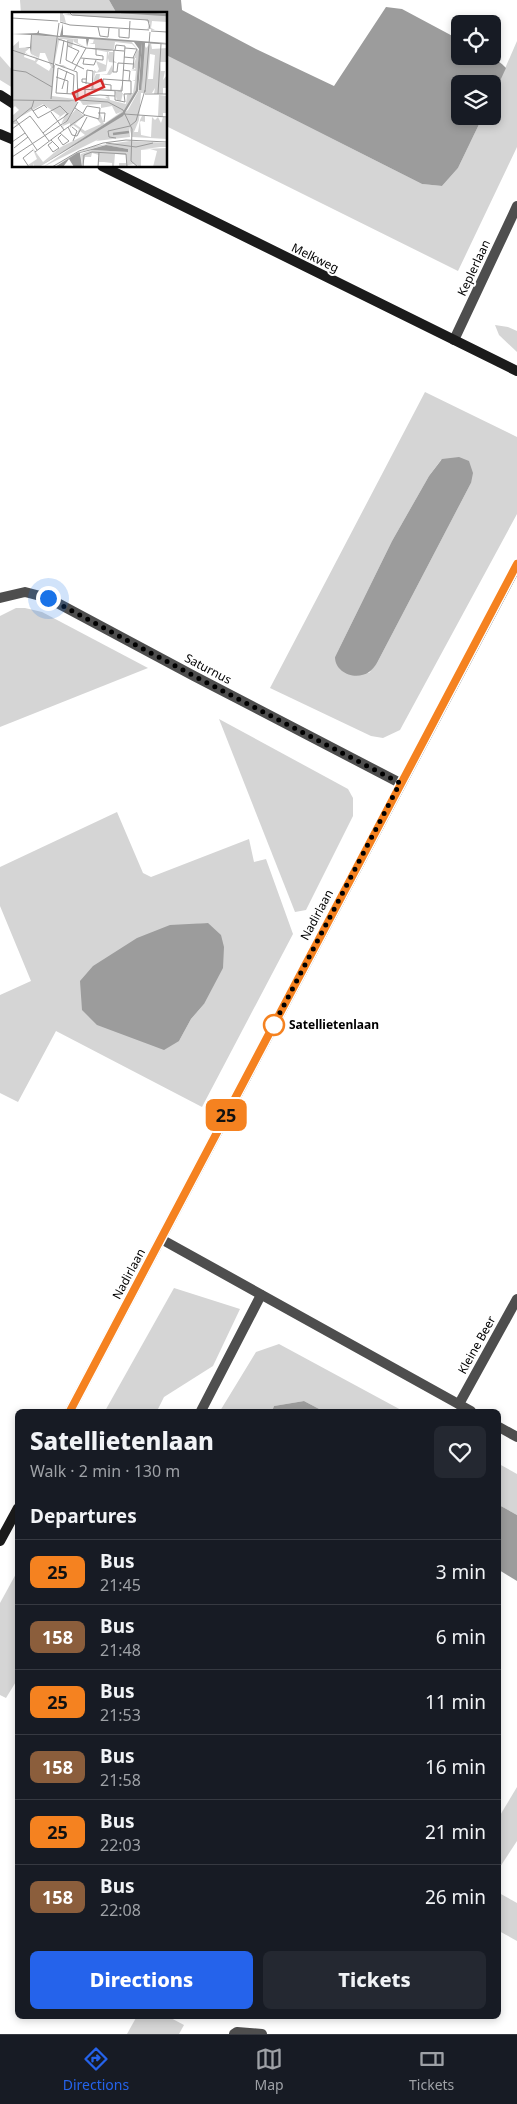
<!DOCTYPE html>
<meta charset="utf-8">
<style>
:root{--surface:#171b24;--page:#242831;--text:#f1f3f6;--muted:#9ea1a6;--line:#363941;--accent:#2563eb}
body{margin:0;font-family:"Noto Sans",sans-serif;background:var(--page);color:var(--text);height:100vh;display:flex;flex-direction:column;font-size:19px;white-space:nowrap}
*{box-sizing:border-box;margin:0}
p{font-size:16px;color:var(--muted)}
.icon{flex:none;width:28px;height:28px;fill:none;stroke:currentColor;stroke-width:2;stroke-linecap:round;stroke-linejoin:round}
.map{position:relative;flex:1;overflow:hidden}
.details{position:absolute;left:15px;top:1409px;width:486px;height:610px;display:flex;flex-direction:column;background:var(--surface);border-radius:8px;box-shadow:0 2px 8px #0003}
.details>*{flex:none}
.badge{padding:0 10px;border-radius:8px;font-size:18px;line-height:32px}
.buttons{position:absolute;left:451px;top:15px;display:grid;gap:10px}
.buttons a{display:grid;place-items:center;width:50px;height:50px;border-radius:8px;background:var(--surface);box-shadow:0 2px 8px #0003;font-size:25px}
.you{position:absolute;width:25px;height:25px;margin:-12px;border:4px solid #fff;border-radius:50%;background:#1a73e8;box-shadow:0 0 0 8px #1a73e833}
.map>.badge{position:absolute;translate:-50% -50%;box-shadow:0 0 0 2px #fff}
h2{padding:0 15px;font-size:19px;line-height:45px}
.round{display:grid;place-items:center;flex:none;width:52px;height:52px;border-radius:8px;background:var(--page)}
.summary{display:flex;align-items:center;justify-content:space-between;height:85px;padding:0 15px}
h1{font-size:24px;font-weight:800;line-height:38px}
.cta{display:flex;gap:10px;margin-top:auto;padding:10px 15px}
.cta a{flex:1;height:58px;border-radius:8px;background:var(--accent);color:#fff;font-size:20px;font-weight:800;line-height:58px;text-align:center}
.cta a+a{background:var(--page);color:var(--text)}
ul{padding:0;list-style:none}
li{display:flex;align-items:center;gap:15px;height:65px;padding:0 15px;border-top:1px solid var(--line)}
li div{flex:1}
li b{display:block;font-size:19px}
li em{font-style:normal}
li .badge{min-width:55px;font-weight:700;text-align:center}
.tab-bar{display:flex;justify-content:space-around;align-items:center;height:70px;border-top:1px solid var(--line);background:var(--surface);font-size:14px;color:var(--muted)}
.tab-bar a{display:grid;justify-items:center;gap:2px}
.tab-bar .current{color:var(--accent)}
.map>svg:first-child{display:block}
</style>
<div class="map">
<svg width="517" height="2034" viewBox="0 0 517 2034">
<rect width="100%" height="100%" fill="#fff"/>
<g fill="#d5d5d5" fill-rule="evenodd">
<polygon points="20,0 109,0 117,14 21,14"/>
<polygon points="517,41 517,147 458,271 166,126 166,55 422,184 442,186 458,168 483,116 492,116 493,96"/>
<polygon points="0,56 14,72 13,88 0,80"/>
<polygon points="495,325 508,327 517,331 517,352 499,335"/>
<path d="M425,392l92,45v77l-117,216 -17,8 -12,-2 -101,-48zM441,460l30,23 -94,180 -8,10 -34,-16 57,-116 37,-65z"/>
<polygon points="16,608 25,608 42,612 148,668 0,727 0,616"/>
<polygon points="219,719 348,789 353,798 353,816 306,910 295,912"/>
<path d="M117,812l26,61 8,4 98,-38 5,23 12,-3 27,75 -91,173 -146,-76 -38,71 -18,-9v-98l31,-14 -31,-75v-39zM208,923l-4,81 -13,15 -12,22 18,-117z"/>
<polygon points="174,1288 240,1309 213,1366 164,1397 157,1411 105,1411"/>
<polygon points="279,1344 403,1411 323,1411 304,1401 274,1406 272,1411 220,1411 256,1352"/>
<polygon points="499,1464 517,1474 517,1515 499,1505"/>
<polygon points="17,1572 17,1680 6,1698 0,1695 0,1603"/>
<polygon points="517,1787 517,1841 500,1867 499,1817"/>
<polygon points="499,1893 517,1903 517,1941 499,1931"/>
<polygon points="137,2016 167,2016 184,2025 179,2034 127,2034"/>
</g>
<g fill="#9c9c9c">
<path d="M109,0h72l1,10 74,39 78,37 52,-79 16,2 58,31v16c18,0 33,-3 46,12l-13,28 -1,-12h-32v32h23l-25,52 -16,18 -20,-2 -256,-129v-41h-49z"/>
<path d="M459,457l10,4 4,12 -2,10 -94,180c-2,3 -5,7 -8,9 -13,9 -34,1 -34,-15l57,-116 37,-65 13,-17z"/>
<polygon points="208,923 221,935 224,947 223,968 204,1004 191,1019 179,1041 164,1050 97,1025 82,1010 80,981 93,966 137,938 170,925"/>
<polygon points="304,1401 323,1411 272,1411 274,1406"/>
<polygon points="499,1505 517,1515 517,1581 499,1570"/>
</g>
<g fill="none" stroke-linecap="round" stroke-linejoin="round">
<g stroke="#4e4e4e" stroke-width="10">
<polyline points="454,340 517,206"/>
<polyline points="0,598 25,592 48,598 194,676 400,783"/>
<polyline points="161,1239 471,1411"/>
<polyline points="459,1404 517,1299"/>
<polyline points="201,1411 261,1295"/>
<polyline points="499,1427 517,1437"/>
<polyline points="234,2034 237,2032 262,2034"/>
</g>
<g stroke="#1b1b1b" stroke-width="10">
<polyline points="0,95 14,104"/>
<polyline points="0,134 14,140"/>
<polyline points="102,166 517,371"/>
<polyline points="70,1411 517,565"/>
<polyline points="0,1541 18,1508"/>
</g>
</g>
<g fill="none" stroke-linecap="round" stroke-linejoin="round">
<defs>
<polyline id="line" points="70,1411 517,564"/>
</defs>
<use href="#line" stroke="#fff" stroke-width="11"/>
<use href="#line" stroke="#f58220" stroke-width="8"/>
<polyline stroke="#000" stroke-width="5" stroke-dasharray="0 9" points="48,598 194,676 400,783 272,1028 274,1025"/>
</g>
<circle fill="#fff" stroke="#f58220" stroke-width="2.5" cx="274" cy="1025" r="10"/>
<g text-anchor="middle" stroke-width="4" stroke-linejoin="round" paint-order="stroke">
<g font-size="12" fill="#000" stroke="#fff">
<text transform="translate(315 258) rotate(26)" y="4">Melkweg</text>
<text transform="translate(474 268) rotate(-65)" y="4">Keplerlaan</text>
<text transform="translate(208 669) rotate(28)" y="4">Saturnus</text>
<text transform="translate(317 915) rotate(-62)" y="4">Nadirlaan</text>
<text transform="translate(129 1274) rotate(-62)" y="4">Nadirlaan</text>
<text transform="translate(477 1345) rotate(-61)" y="4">Kleine Beer</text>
</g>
<g font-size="12" font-weight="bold" fill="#000" stroke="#fff" text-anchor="start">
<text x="289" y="1029">Satellietenlaan</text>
</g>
</g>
<g transform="translate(12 12)">
<rect width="155" height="155" fill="#fff"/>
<path d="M48,0h3v8v-5l6,-1 -4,-2 9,3 -4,-3h97v10l-15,-1 -1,7 4,2h-4l-1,-4 -1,3 -2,1 3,-7 -5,-3 -81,-5 2,8 -6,-2zM20,23l46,4v4l9,5h8v-4h-6l4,-1 1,-4h-5l42,2 8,10 -3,39 -11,21 -86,56h-5l-1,-4v4l-5,-2 9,-6 -5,-12 11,15 18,-15 24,-12 -5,-4 -3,4 2,-6 -6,-4 -3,3v-5l-7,3 1,3 -2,-3 14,-17 8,7 -9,8 10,7 16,-7 -4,-5h3v-6l4,11 17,-12 -5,2 -4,-8 -11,2v-4l-18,1 -4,-6 5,-3 24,3 -3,-2 4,-1 1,4 16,4 1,-9 3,-1 -7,-1 -2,8h-4l-2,-9 4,-1 -26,-2 1,-19 3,2 2,-3 -3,-8 10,4 1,-13 -21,-4 -12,-6v-3l-2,8 -4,-1 1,-6 -6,-1 -4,2 -5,24h9l5,3 -13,-3 -3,31 23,3 -1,-7h3v7l-8,3h8l-1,5 -9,13 -6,4 3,-6 -5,3 10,-7 -5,2 3,-4 -10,7 3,-3 -17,-12 -28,16 3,4 -6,5 5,-5h-5v-8l7,-6 -4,-4 -3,3v-62l7,-6v7l12,-1zM103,30l17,2 5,5 -3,9h2l-3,9 3,2 -6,1 6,1 -1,9h-3l3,1 -2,12h-11v-8l-2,5 -26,-2v-7h5l1,-7 10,1 3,-3 -1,-7 -5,9h-11l-2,5 1,-6 11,-2 2,-13 1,4 8,1 -4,-3v-8h-4l-1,4v-4l6,-3zM19,35v7l8,4 1,-5h5l6,14 -2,4 -13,-8 3,-4 6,3 -3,-2 -13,-6 7,4 -1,3 -11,-4 1,-4 4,2 -4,-3zM131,30l3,6 5,-5 1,6 15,-1v14h-7l1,9h4l-2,9 4,-5v13h-4v6h-9l1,-6 -3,5h-11l-2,27 -5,12h4l2,-12 2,-4h3v6l-4,-1 -1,1 1,13 10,2 1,-20 3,3 3,-3 3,6 2,-6 4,1v21l-35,-2 -3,-10 1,10 -34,4 3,-2 -56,28 85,-57 11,-20zM138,42l5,1 -2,24h-5zM147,83l8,1v17h-4v4l-5,-1zM118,129v14v-14l37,2v4h-7l-15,2 22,-1v19h-14l4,-16 -7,-2 -9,1v17l-7,-3 -15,3v-4h7v-8l-11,-1 -1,12 -2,1v-4l-8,-1h-5l-1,5 1,-12 -7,-2 -1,4h-6l-3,10 -1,-13 11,-4 36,2v-3l-23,-4 -25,7 -27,15 23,-14 18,-7z" fill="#d5d5d5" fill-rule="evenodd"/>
<path d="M51,11v12l104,8h-22l-3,42v-42l-4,48 -15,25 -84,51 84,-55 13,-22 3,-41 -5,-7 -45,-3 -2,8 -1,-8 -54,-4 -1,19 -1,-6 -5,-1h5l1,-12 -19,-1 25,-1 2,-3v3l21,3zM94,133l22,4v3l-36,-2 -12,3 2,14h-8l-5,-8 -6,8h-8l22,-14z" fill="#9c9c9c"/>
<path fill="none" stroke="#9c9c9c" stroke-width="2.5" d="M109,0l46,3M128,78l3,-46M101,122l16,-2"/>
<path fill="none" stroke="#999" stroke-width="1" d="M57,0l3,3 76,5 2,9M0,6l46,3M48,10l10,3 79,5M86,15l2,9 8,1 1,-9M107,17v8l10,1 1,-17M139,19l16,1M46,27l28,9 38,3M56,28l-2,20 18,9M138,31l17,1M56,34l11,5 -7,12M113,36l12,1 -4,9M0,38l41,14M102,38l-1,22h4l1,-9 15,1M112,45l10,1 -1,11M69,46l22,2v-4l-7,-1v-6M72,47l-1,5 11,1 2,-5M43,52l22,8 1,28M48,52l4,-24M41,56l6,-45M46,56l16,7 -1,19 -17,-1zM0,58l14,2 26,15M62,58l12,-22M111,58l7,1 -1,10M44,65l12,4 -1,13M75,67h-5v3l11,2M74,72l1,-14 6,1 -1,19M50,77l5,-18M66,77l44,2 3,-45 -9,-1 -1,5M73,77v7l15,-1M99,79v-6l-8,-1v-5l28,2v13h-7l1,8 -10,-2v-9M133,80l5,-60M133,82h22M146,82l3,-50M88,83l15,1M39,87l3,-34M0,88l65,1M67,88l29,2 15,8 9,19 -1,32 7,6M19,96l7,10 22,-12 8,8M21,99l11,-6 3,3M71,101l4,-7 13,2 -1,11 -14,-4M86,101h7l-1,9M112,102l43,3M4,108l21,30M22,109l15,20M0,111l20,-16 2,-7M118,114l6,-5 9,-31M56,115l4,8 5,1 10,-19M60,115l5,4 -4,10M0,117l18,-13 4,5M52,118l21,-15 -10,-7M31,121l11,-9 4,-3 6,-4 4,-3v-1l-4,4M48,121l9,8 -6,4 -5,-7 3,-3M104,126l-7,-1 -1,-6 22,-5M39,128l8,8 -6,4 -5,-7 4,-3M0,130l13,-9M94,131l30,4 17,-4M2,136l14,-11M23,140l29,-22 -13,-18M0,145l55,-36 11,-19M17,155l-6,-9 10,-8M40,155l27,-16 24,-8 23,-3 41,2M71,155l1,-12 8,-3 34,2 1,13M86,155l1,-15"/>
<path fill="#d62828" fill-opacity="0.15" stroke="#d62828" stroke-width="2.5" d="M89,68l3,7 -28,13 -3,-7z"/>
<rect width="155" height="155" fill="none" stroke="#000" stroke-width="2.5"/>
</g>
</svg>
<div class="buttons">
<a><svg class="icon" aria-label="locate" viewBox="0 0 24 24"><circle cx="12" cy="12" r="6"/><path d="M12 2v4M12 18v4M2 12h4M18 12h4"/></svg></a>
<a><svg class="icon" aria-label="layers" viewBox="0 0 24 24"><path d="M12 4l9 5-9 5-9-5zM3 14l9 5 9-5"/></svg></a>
</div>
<div class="you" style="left:48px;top:598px"></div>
<b class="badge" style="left:226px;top:1115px;background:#f58220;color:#111">25</b>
<section class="details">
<div class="summary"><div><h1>Satellietenlaan</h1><p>Walk · 2 min · 130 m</p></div><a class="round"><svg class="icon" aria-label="heart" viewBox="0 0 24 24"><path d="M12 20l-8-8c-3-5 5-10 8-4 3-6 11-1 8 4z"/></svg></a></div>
<h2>Departures</h2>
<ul>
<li><span class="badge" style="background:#f58220;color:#111">25</span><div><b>Bus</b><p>21:45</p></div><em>3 min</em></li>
<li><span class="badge" style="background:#8b5e3c;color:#fff">158</span><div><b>Bus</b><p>21:48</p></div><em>6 min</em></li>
<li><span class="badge" style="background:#f58220;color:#111">25</span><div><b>Bus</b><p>21:53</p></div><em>11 min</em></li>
<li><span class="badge" style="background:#8b5e3c;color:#fff">158</span><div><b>Bus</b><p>21:58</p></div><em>16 min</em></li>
<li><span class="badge" style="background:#f58220;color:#111">25</span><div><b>Bus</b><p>22:03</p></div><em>21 min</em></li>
<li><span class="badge" style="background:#8b5e3c;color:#fff">158</span><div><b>Bus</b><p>22:08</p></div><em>26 min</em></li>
</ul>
<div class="cta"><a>Directions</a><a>Tickets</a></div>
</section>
</div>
<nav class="tab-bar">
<a class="current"><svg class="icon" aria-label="directions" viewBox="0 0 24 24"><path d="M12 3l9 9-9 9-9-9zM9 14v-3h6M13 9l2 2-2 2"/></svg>Directions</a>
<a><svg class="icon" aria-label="map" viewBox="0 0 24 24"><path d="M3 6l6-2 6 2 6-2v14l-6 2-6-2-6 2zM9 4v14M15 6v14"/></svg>Map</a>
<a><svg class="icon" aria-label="tickets" viewBox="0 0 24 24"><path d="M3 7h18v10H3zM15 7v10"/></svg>Tickets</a>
</nav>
